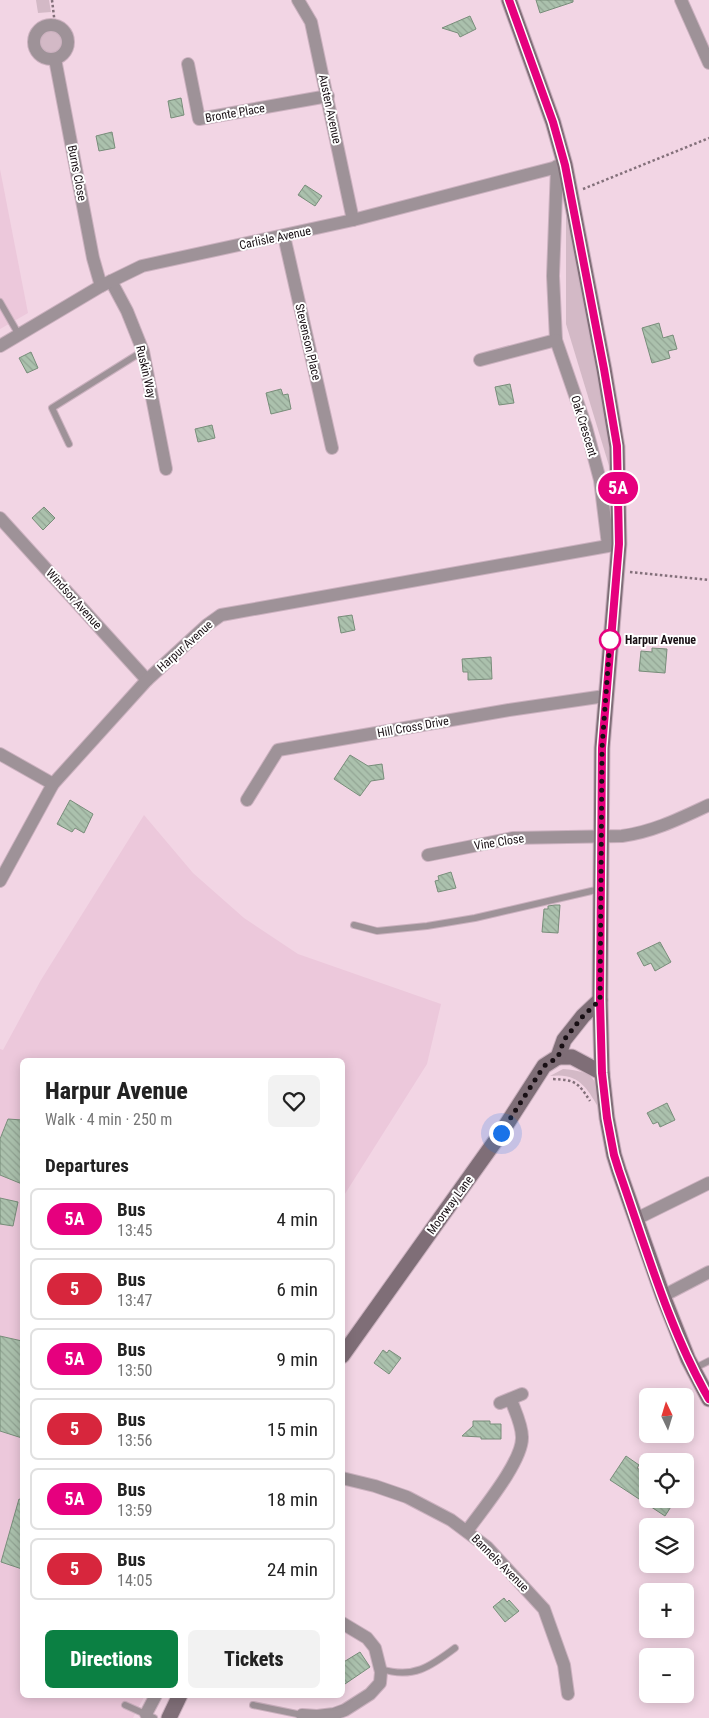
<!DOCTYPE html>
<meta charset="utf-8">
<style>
:root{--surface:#fff;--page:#f2f2f2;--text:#222;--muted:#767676;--line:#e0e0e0;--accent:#0b8043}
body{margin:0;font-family:"Roboto Condensed",sans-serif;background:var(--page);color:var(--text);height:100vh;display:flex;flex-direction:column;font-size:19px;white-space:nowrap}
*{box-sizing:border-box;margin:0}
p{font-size:16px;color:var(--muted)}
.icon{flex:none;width:28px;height:28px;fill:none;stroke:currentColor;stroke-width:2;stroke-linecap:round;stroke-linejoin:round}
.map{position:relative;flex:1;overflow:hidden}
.drawer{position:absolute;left:20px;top:1058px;width:325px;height:640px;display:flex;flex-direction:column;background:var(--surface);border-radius:8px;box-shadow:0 2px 12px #0003}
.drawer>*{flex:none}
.badge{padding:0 10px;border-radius:16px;font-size:18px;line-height:32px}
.needle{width:32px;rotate:356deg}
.buttons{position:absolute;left:639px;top:1388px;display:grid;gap:10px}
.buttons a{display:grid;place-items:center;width:55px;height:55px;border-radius:8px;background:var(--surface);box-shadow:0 2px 12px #0003;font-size:25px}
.you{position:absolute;width:25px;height:25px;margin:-12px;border:4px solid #fff;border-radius:50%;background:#1a73e8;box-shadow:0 0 0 8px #1a73e833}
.map>.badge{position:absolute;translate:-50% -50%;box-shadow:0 0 0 2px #fff}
h2{padding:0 25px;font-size:19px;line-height:45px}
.round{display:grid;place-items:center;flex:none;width:52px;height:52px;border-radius:8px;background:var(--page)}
.head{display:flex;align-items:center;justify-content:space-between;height:85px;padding:0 25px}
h1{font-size:24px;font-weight:800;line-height:38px}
.button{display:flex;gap:10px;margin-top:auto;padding:10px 25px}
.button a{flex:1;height:58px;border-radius:8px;background:var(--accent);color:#fff;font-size:20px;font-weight:800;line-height:58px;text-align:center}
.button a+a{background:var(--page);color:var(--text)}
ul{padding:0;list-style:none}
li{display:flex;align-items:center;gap:15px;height:62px;margin:0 10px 8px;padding:0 15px;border:2px solid var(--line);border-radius:8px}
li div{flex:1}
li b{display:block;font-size:19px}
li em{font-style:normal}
li .badge{min-width:55px;font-weight:700;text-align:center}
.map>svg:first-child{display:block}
</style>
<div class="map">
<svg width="709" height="1718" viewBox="0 0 709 1718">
<defs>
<pattern id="building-back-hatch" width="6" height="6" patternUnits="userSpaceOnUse" patternTransform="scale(1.25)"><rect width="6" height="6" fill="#abc1ad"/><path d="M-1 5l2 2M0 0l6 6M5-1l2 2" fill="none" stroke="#92a594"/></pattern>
</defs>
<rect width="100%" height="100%" fill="#f2d5e4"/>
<g fill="#ecc8db">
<polygon points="0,169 28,313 0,329"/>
<polygon points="144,815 193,873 244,918 298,954 441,1004 427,1064 343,1197 342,1060 22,1060 22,1695 145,1695 133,1718 0,1718 0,1049 3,1050 41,980"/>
</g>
<g fill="#d3b9c6">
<polygon points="36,0 49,0 51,12 38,13"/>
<circle cx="51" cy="42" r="12"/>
<polygon points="566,204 612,440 610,469 566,324"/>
<path d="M563,1069c33,3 34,9 37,41 -13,-22 -21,-38 -50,-34z"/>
</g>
<g fill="url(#building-back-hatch)" stroke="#788d7a">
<polygon points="536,0 573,0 573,2 540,13"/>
<polygon points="470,16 476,29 460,37 458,33 442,28"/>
<polygon points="181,98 184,115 171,118 168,101"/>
<polygon points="112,132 115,148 99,151 96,136"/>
<polygon points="305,185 322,196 315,206 298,195"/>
<polygon points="659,323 663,338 673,335 677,349 668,351 670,358 652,363 642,328"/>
<polygon points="31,352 38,368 27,373 19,358"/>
<polygon points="510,384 514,403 499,405 495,387"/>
<polygon points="281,389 283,395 288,394 291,409 271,414 266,393"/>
<polygon points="212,425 215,438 198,442 195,429"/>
<polygon points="44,507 55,518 43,530 32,518"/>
<polygon points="352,615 355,630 341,633 338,617"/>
<polygon points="652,648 667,649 665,673 639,671 641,651 652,652"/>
<polygon points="491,657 492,679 468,680 468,672 463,672 462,659"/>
<polygon points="350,755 368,766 382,764 384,779 371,781 360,796 334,779"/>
<polygon points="70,800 93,814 84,833 75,828 72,832 57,824"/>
<polygon points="451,872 456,888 438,892 435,881 439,880 438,876"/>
<polygon points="555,905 560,905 558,933 542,932 544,909 548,909 548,906"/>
<polygon points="660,942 671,962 655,971 651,963 644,966 637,953"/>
<polygon points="667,1103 675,1120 660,1127 658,1122 653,1124 647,1113"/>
<polygon points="8,1119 22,1120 22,1184 0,1175 0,1139"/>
<polygon points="0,1198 18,1202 13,1226 0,1224"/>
<polygon points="0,1336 22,1341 22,1438 0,1431"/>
<polygon points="383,1350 387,1353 389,1350 401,1358 389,1374 374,1363"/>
<polygon points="473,1421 490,1421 490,1424 501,1424 501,1439 481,1439 481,1437 462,1436 473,1426"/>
<polygon points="626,1456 639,1465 637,1468 648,1475 648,1499 676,1499 665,1516 610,1480"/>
<polygon points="19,1499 22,1500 22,1569 1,1562"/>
<polygon points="504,1598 507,1602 509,1600 519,1611 505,1622 493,1607"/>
<polygon points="360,1652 370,1667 342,1686 342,1663"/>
</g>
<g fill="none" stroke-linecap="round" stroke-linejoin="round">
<defs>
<g id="lane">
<polyline points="0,302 19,335"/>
<polyline points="69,444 52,408 143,351"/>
<polyline points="354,925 377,931 427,926 475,918 600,889"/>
<polyline points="693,1369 709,1361"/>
<path d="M381,1669c32,10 49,-2 74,-21"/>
<polyline points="125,1705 154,1718"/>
<polyline points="253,1705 302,1715"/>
</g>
<g id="street">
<polyline points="298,0 311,22 353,220"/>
<polyline points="681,0 709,63"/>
<circle cx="51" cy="42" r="17"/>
<polyline points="55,59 93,258 101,286"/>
<polyline points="188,64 199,119 328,96"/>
<polyline points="557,166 553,276 556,340 586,427 600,480 608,545"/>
<polyline points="284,236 332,448"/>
<polyline points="111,281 127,311 143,351 166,469"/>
<polyline points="0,346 101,286 142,266 353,220 565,165"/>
<polyline points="480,360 556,340"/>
<polyline points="0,518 147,680"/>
<polyline points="0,754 53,784"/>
<polyline points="247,800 278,750 509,710 605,696"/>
<path d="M428,855l85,-17 109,-2c31,-4 59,-18 87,-31"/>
<polyline points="0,881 53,784 147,680 207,625 221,615 619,544"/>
<polyline points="636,1219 709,1183"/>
<polyline points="663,1296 709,1272"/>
<polyline points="500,1403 522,1394"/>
<polyline points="342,1478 375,1486 407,1497 451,1520 487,1547 544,1609 564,1665 568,1694"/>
<path d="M467,1531c15,-21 56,-70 55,-94 0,-12 -7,-26 -11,-37"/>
<polyline points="146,1714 156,1695"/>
<polyline points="302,1715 317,1716 334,1714 345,1710 370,1694 380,1683 381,1672 375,1648 367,1638 342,1623"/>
</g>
<g id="secondary">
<polyline points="509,0 553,122 565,165 604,369 617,447 619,544 602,748 600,1000 602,1073 607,1118 614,1155 619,1171 663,1296 688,1359 709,1399"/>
<polyline points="558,1057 572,1057 602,1073"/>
<polyline points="342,1356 501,1133 544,1066 558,1057 564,1040 583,1016 600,1000"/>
<polyline points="169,1718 180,1695"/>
</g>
</defs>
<use href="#lane" stroke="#cbb1bf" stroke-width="8"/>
<use href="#street" stroke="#cbb1bf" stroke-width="14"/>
<use href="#secondary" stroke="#cbb1bf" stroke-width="17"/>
<g stroke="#83707a" stroke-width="2.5" stroke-dasharray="2.5 2.5" stroke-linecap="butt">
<polyline points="52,0 55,25"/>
<polyline points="583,189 709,138"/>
<polyline points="630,572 709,580"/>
<path d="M553,1079c22,1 25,3 37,22"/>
</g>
<use href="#lane" stroke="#9e9298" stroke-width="6"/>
<use href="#street" stroke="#9e9298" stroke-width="12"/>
<use href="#secondary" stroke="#7f6e77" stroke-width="15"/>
</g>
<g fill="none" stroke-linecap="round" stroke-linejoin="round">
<defs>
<path id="line" d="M509,0l44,122 12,43 39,204 13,77 2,98 -17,204 -2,252 2,73 5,45 7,37 5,16c26,74 51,161 90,228"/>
</defs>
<use href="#line" stroke="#fff" stroke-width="11"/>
<use href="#line" stroke="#e6007e" stroke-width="8"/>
<polyline stroke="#180f14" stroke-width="5" stroke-dasharray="0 9" points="501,1133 544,1066 558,1057 564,1040 583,1016 600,1000 602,748 610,640"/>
</g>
<circle fill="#fff" stroke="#e6007e" stroke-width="2.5" cx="610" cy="640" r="10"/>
<g text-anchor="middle" stroke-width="4" stroke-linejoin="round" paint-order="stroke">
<g font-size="12" fill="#180f14" stroke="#fff">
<text transform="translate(330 109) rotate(78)" y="4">Austen Avenue</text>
<text transform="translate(235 113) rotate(-10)" y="4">Bronte Place</text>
<text transform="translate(77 173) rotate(79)" y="4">Burns Close</text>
<text transform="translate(275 238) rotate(-12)" y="4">Carlisle Avenue</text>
<text transform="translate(308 342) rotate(77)" y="4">Stevenson Place</text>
<text transform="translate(146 372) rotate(77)" y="4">Ruskin Way</text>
<text transform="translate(584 426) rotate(73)" y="4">Oak Crescent</text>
<text transform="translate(74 599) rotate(48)" y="4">Windsor Avenue</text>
<text transform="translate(185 646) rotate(-42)" y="4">Harpur Avenue</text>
<text transform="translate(413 727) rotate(-10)" y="4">Hill Cross Drive</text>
<text transform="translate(499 842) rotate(-9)" y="4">Vine Close</text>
<text transform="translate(450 1205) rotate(-54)" y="4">Moorway Lane</text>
<text transform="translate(500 1563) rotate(45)" y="4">Bannels Avenue</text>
</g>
<g font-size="12" font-weight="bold" fill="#180f14" stroke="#fff" text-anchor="start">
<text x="625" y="644">Harpur Avenue</text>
</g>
</g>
</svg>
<div class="buttons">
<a><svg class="needle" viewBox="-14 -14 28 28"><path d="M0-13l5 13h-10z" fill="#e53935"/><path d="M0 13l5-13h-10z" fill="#767676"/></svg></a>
<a><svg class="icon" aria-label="locate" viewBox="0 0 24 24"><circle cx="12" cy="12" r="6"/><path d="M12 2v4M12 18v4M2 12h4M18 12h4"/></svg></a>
<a><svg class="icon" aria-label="layers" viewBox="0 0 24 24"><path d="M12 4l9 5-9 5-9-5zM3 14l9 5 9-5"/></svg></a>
<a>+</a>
<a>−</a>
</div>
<div class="you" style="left:501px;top:1133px"></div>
<b class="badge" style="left:618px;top:488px;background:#e6007e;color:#fff">5A</b>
<section class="drawer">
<div class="head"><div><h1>Harpur Avenue</h1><p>Walk · 4 min · 250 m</p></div><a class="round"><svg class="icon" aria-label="heart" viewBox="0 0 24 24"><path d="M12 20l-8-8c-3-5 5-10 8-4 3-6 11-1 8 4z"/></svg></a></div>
<h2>Departures</h2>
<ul>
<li><span class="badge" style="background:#e6007e;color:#fff">5A</span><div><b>Bus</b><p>13:45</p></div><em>4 min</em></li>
<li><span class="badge" style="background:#d7263d;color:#fff">5</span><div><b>Bus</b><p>13:47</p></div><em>6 min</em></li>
<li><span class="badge" style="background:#e6007e;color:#fff">5A</span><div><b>Bus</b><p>13:50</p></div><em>9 min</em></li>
<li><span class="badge" style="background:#d7263d;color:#fff">5</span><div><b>Bus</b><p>13:56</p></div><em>15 min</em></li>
<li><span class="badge" style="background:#e6007e;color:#fff">5A</span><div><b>Bus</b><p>13:59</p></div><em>18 min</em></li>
<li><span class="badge" style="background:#d7263d;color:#fff">5</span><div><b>Bus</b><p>14:05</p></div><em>24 min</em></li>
</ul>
<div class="button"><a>Directions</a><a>Tickets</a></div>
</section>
</div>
